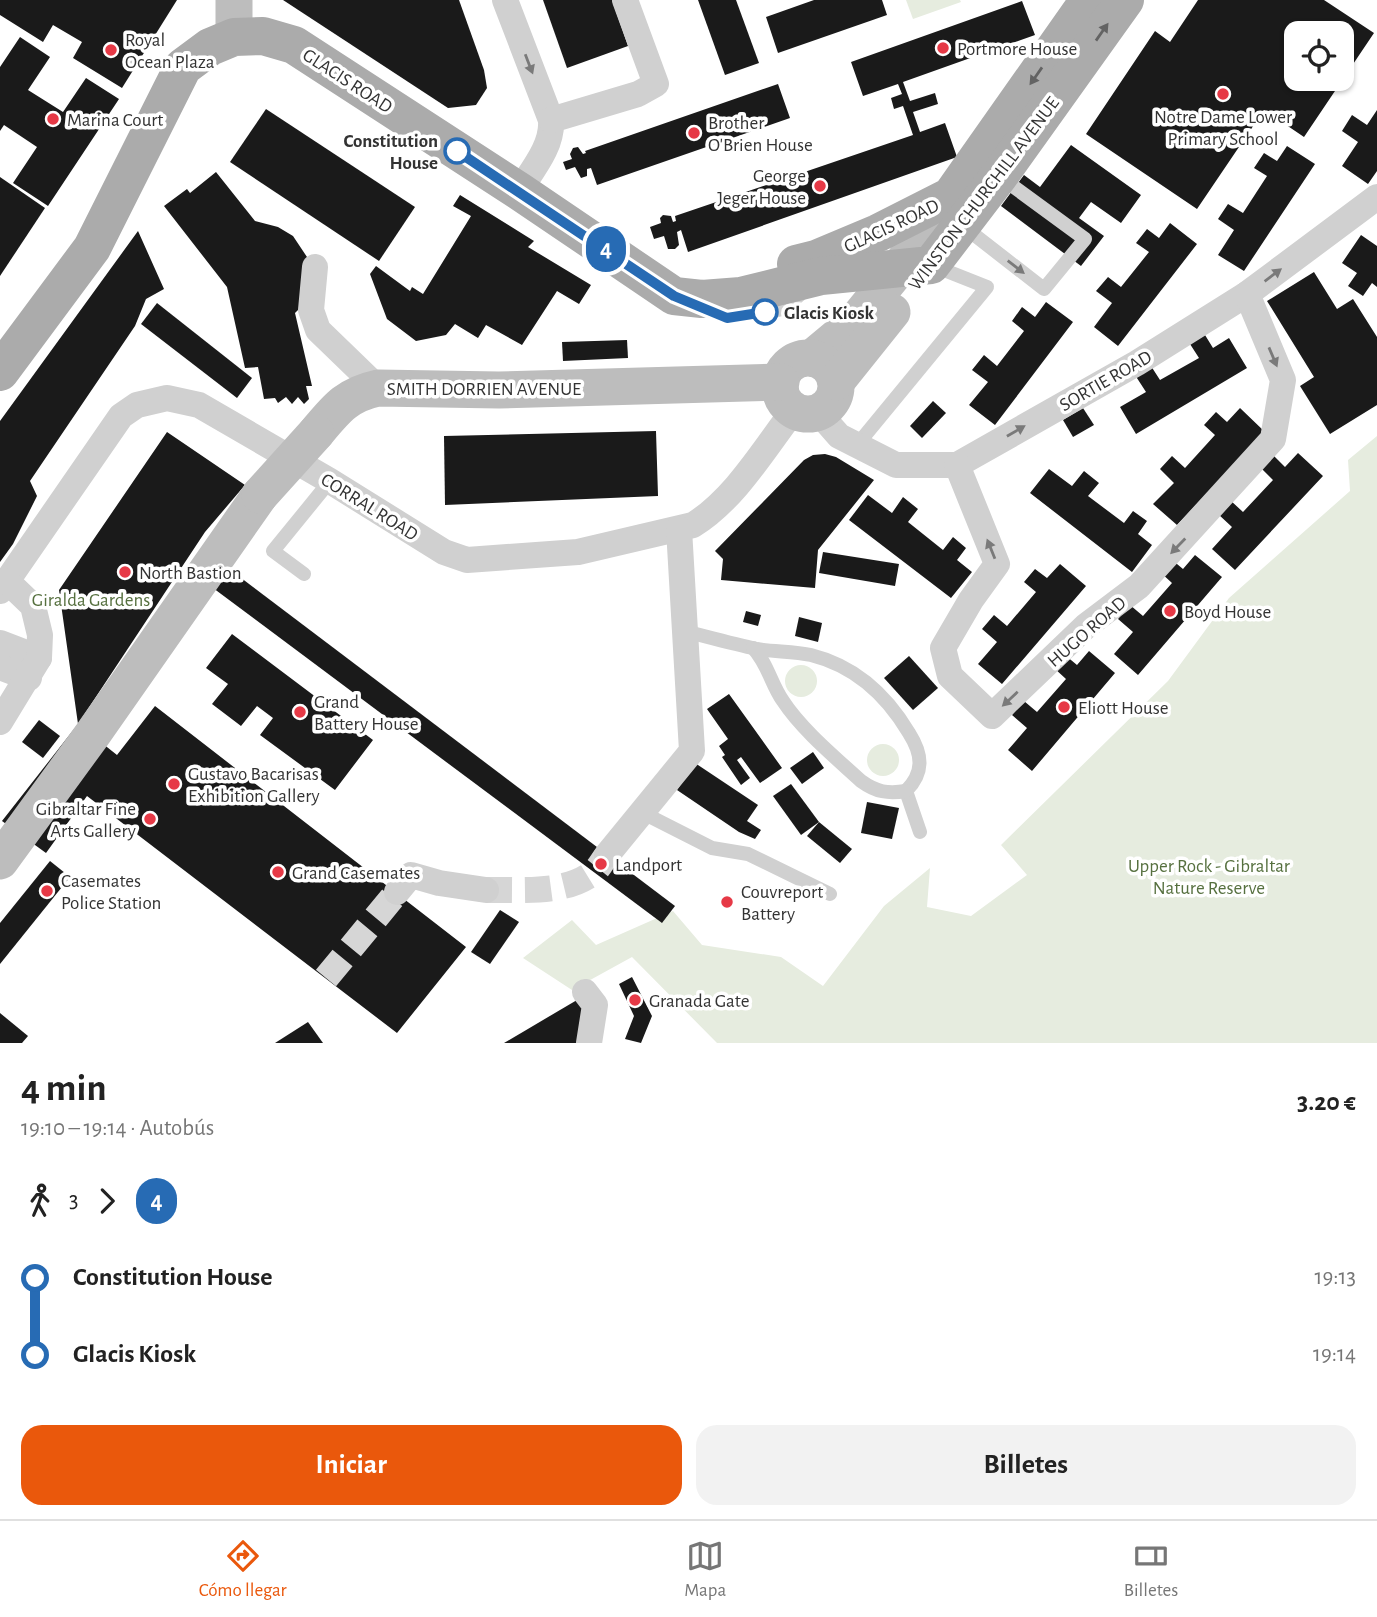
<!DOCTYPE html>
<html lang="es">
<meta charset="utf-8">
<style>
:root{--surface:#fff;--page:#f2f2f2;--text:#222;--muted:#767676;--line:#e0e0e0;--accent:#ea580c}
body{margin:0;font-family:"Alegreya Sans",sans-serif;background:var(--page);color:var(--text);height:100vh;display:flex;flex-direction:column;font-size:26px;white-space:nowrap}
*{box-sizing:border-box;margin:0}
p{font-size:23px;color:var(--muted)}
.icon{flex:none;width:38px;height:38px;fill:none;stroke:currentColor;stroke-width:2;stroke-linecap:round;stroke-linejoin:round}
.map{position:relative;height:1043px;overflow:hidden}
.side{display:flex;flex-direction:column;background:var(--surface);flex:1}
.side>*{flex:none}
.badge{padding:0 14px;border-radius:23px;font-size:24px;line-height:46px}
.controls{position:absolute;left:1284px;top:21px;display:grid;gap:14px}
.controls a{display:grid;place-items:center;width:70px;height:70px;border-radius:14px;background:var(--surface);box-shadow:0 2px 5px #0004;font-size:35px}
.map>.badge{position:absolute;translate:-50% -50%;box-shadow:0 0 0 4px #fff}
.legs{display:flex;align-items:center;gap:10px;height:77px;padding:0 21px;font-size:23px}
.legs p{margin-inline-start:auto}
.head{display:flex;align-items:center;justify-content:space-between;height:119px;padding:0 21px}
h1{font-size:38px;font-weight:600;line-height:52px}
.action{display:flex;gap:14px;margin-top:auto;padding:14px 21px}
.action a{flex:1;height:80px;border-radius:21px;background:var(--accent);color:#fff;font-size:28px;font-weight:600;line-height:80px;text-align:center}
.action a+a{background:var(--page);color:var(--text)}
ul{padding:0 21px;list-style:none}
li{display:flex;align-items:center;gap:24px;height:77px;font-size:26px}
li i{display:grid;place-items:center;width:10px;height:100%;margin:0 9px;background:currentColor}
li i::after{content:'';width:18px;height:18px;margin:-9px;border:5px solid;border-radius:50%;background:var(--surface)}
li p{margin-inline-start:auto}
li:first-child i{background:linear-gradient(#0000 50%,currentColor 0)}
li:last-child i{background:linear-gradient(currentColor 50%,#0000 0)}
.tabs{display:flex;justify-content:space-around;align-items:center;height:98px;border-top:2px solid var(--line);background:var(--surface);font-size:19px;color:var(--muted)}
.tabs a{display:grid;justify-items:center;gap:4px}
.tabs .selected{color:var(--accent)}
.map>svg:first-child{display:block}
</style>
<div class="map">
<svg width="1377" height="1043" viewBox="0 0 1377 1043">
<rect width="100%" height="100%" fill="#fff"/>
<g fill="#e6ecdf">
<polygon points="906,0 960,0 961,2 913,19"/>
<polygon points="1377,436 1377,1043 717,1043 632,957 572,990 523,958 572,920 596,945 673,911 702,945 781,957 823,986 884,906 930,868 927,907 971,916 1027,875 1001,845 1168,681 1229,598 1350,491 1348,460"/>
<circle cx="801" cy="681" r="16"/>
<circle cx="883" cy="760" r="16"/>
</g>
<g fill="#1a1a1a" fill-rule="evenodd">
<polygon points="0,0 177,0 122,88 73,58 82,42 53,25 43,42 0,15"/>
<polygon points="283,0 459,0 484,70 487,88 476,105 448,108"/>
<polygon points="543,0 612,0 628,46 567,68"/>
<polygon points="698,0 736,0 759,63 725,75"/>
<polygon points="814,0 882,0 887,15 778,53 766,17"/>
<path d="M1198,0h126l50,33 -70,104 -40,-27 -67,99 -111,-75 69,-103 15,11zM1297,33h45v46h-45z"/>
<polygon points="1022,1 1035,35 903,82 910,101 935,93 938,104 913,112 920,132 945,123 957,157 688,252 681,230 677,232 679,245 675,249 668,249 664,236 654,239 650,227 661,223 660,218 663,215 671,216 673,222 676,221 675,216 913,135 903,106 894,109 891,98 902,94 898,84 863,96 851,62"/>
<polygon points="20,37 50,57 28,90 63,112 86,78 119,99 48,206 13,183 37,147 4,125 0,131 0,67"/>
<polygon points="778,84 790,118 597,185 591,168 587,169 587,176 581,178 575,167 566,170 563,162 572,159 570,154 573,148 578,147 583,154 586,153 585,151"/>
<polygon points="266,109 415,207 379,261 230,162"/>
<polygon points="1377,110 1377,171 1368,184 1342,166 1358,142 1342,131 1352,115 1367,125"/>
<polygon points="1071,145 1141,195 1121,223 1091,202 1079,218 1104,236 1081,266 1001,206 1024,175 1040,187"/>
<polygon points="1287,146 1315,164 1244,271 1218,255 1234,230 1218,219 1228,204 1243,213 1267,176 1254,168 1264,153 1277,161"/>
<polygon points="216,172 255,221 278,227 293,236 307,257 309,276 299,309 295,313 312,386 306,386 309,399 304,404 298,397 292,404 286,397 278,403 275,398 264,399 258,367 245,368 227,287 164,206 187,189 190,193"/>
<polygon points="0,177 45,208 0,276"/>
<polygon points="460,195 534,241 528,247 591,285 579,304 557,291 522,345 486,325 478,338 455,324 446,335 416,341 387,319 370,274 376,266 410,291 412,287 423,294 471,216 453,206"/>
<polygon points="1170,223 1197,244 1118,346 1094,327 1112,303 1096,291 1108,277 1121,287 1149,252 1136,243 1147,229 1159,238"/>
<polygon points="138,231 164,289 146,299 135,326 30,481 37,496 13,544 0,562 0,421"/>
<polygon points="1361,235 1377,246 1377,287 1372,283 1363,296 1348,286 1357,273 1342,263"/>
<polygon points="1314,272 1337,309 1353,299 1377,337 1377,405 1330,434 1300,386 1314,377 1267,301"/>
<polygon points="1046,302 1073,322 995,425 969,405 988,382 972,370 984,355 997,366 1024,331 1012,321 1022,307 1035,317"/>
<polygon points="157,303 252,378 237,398 141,324"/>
<polygon points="1205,335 1213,348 1229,338 1247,368 1136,434 1120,407 1146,392 1135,375 1151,366 1160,380 1199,358 1190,344"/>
<polygon points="627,340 628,358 563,361 562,342"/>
<polygon points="933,401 946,413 922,438 910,426"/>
<polygon points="1083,408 1094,425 1073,437 1063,420"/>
<polygon points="1240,408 1265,432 1177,525 1153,504 1174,483 1160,469 1172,456 1185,468 1215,435 1204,425 1216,412 1227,422"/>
<polygon points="656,431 658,496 445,505 444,436"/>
<polygon points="167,432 245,485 205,532 78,724 59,590"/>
<polygon points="1298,453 1323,476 1235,570 1212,549 1232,527 1218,514 1230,500 1243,512 1273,480 1262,469 1274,456 1285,467"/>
<polygon points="813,455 825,454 836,457 874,480 818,550 815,588 721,580 723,559 715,551 804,460"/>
<polygon points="1049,469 1072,486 1084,471 1099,483 1088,496 1124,523 1133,511 1147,521 1138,534 1152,545 1132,572 1030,493"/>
<polygon points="868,495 892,513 903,497 918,509 908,522 943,550 953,537 966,548 957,560 972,572 951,598 849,520"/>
<polygon points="823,552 899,564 895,586 819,573"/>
<polygon points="1195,555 1222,577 1138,675 1114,654 1133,632 1118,619 1130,605 1143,616 1172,583 1160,572 1171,559 1183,569"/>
<polygon points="1060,564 1086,586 1002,684 978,664 997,642 982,629 994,615 1007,626 1036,592 1024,582 1035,569 1047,578"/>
<polygon points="228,568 675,906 662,923 213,588"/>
<polygon points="746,611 761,615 758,626 743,622"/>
<polygon points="799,617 822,623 818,642 795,636"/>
<polygon points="232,634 373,740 335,790 260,735 273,718 257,706 241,726 212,704 228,684 206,668"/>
<polygon points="1089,651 1115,673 1032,771 1008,750 1027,728 1012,715 1024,701 1037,712 1066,679 1054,668 1065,655 1077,665"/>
<polygon points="909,656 938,688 913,710 884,678"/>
<polygon points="729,694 782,768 760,783 741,757 737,760 750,778 741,785 722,757 725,755 719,746 728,739 707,709"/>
<polygon points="155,706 466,947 397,1033 87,796 46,853 2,821 78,724 117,755"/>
<polygon points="39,720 60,736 43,758 22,742"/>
<polygon points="813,752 824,768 802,784 790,768"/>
<polygon points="695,763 758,805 747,821 761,830 755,839 739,832 677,790"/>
<polygon points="791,784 819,822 801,835 773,796"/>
<polygon points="867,802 899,808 892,839 861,833"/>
<polygon points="819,822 852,849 840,863 807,836"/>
<polygon points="50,861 70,877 0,964 0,923"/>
<polygon points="500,910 519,922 490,964 471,952"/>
<polygon points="632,977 652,1016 641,1043 625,1039 634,1016 619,984"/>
<polygon points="577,1000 589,1006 595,1043 504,1043"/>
<polygon points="0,1013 28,1036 22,1043 0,1043"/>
<polygon points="308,1022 323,1043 275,1043"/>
</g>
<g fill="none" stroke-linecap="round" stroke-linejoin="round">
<g stroke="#d6d6d6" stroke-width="26" stroke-dasharray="26 13" stroke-linecap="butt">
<path d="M486,890c34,-1 79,5 108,-18 5,-4 9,-12 13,-17"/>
<polyline points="326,978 397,892"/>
</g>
<g stroke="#d0d0d0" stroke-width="14">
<polyline points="963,226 1044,289 1085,239 999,176"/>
<polyline points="707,310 727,318 783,309 802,293"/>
<polyline points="857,445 987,287 934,266"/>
<polyline points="304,574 273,551 330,481"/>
<path d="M684,631c24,6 49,13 73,18 18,3 37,2 54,6 44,11 76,41 98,78 14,22 15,40 -3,58l14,41"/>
<path d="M753,648c15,16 18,36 30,53 19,29 53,57 78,80 15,11 27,13 45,10"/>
<polyline points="641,812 712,848 748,854 830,894"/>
</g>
<g stroke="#d0d0d0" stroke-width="26">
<path d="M505,0l46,120c2,26 -19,50 -32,71"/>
<polyline points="551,120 638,94 656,84 625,0"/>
<polyline points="315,267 311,310 318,330 378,388"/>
<polyline points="818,412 839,436 896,465 957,465 1137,363 1247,294 1377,197"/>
<polyline points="957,465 997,564 971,600 943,648 950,676 992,716 1086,626 1139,586 1273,439 1283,380 1247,294"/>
<path d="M0,591l121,-175 16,-11 30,-7 32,7 131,76 114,71 23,8 111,-8 115,-27c42,-26 71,-76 101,-115"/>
<polyline points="0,643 39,658"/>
<polyline points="0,667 29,678"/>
<polyline points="0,722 39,658 40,635 33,606 7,581"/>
<polyline points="607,855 692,751 679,529"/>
<polyline points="397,892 411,875 439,883 486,890"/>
<polyline points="585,992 595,1005 589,1043"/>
</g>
<g stroke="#bdbdbd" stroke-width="37">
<polyline points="234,0 234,37"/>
<polyline points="812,358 854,323 899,268 951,196"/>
<circle cx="808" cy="386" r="28"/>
<polyline points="836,382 892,312"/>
<path d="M316,433c20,-24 30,-38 62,-45l121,2 282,-8"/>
<polyline points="0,861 92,735 260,495"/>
</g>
<g stroke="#ababab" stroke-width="38">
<polyline points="796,264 816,259 878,233 951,196 1089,0"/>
<polyline points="0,372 92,248 183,67 210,47 234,37 263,36 294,45 519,191 674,296 702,299 741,296 821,276 931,265 999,176 1125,0"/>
</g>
<polyline stroke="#bdbdbd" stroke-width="37" points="260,495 316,433"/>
</g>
<defs><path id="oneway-solid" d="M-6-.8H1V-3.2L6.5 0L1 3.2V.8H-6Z" transform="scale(1.75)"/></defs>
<g fill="#636363">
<use href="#oneway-solid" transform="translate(1102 32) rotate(-55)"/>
<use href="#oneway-solid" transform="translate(1036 76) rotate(125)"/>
</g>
<g fill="#7a7a7a">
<use href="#oneway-solid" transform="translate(529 64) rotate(69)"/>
<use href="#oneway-solid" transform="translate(1016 267) rotate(38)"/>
<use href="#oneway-solid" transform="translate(1273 275) rotate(-37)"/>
<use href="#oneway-solid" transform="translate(1273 357) rotate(67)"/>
<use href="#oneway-solid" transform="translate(1016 431) rotate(-30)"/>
<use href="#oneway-solid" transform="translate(1178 546) rotate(134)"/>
<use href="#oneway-solid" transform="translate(991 549) rotate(-112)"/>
<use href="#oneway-solid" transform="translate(1010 699) rotate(137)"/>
</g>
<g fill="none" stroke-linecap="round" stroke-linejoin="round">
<defs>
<polyline id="line-1" points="457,151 674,296 727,318 765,312"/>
</defs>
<use href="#line-1" stroke="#fff" stroke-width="16"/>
<use href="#line-1" stroke="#276bb4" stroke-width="10"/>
</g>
<g fill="#e63946" stroke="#fff" stroke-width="2.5">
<circle cx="943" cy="48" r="7"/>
<circle cx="111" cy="50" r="7"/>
<circle cx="1223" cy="94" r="7"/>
<circle cx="53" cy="119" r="7"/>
<circle cx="694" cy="133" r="7"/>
<circle cx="820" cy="186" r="7"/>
<circle cx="125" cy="572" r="7"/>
<circle cx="1170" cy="611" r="7"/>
<circle cx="1064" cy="707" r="7"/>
<circle cx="300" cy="712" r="7"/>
<circle cx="174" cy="784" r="7"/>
<circle cx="150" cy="819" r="7"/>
<circle cx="601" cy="864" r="7"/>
<circle cx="278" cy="872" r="7"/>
<circle cx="47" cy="891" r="7"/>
<circle cx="727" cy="902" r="7"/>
<circle cx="635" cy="1000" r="7"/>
</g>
<g fill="#fff" stroke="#276bb4" stroke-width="3.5">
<circle cx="457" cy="151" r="12"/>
<circle cx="765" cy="312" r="12"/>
</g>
<g text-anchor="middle" stroke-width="7" stroke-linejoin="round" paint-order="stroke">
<g font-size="19" fill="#333" stroke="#fff" text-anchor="start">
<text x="125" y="46">Royal<tspan x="125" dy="22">Ocean Plaza</tspan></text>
<text x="957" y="55">Portmore House</text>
<text x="1223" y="123" text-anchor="middle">Notre Dame Lower<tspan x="1223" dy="22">Primary School</tspan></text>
<text x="67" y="126">Marina Court</text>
<text x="708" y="129">Brother<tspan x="708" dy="22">O'Brien House</tspan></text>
<text x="806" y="182" text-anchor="end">George<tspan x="806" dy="22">Jeger House</tspan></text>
<text x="139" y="579">North Bastion</text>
<text x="1184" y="618">Boyd House</text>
<text x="314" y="708">Grand<tspan x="314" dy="22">Battery House</tspan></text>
<text x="1078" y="714">Eliott House</text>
<text x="188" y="780">Gustavo Bacarisas<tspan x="188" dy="22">Exhibition Gallery</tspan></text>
<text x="136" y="815" text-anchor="end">Gibraltar Fine<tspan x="136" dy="22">Arts Gallery</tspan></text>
<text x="615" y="871">Landport</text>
<text x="292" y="879">Grand Casemates</text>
<text x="61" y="887">Casemates<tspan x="61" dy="22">Police Station</tspan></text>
<text x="741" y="898">Couvreport<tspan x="741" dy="22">Battery</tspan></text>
<text x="649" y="1007">Granada Gate</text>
</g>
<g font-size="19" fill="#333" stroke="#fff">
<text transform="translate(348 80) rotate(33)" y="7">GLACIS ROAD</text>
<text transform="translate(983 193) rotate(-53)" y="7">WINSTON CHURCHILL AVENUE</text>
<text transform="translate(891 225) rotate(-25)" y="7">GLACIS ROAD</text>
<text transform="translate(1105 380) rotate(-30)" y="7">SORTIE ROAD</text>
<text x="484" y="395">SMITH DORRIEN AVENUE</text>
<text transform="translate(370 506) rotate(32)" y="7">CORRAL ROAD</text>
<text transform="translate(1086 631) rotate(-41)" y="7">HUGO ROAD</text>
</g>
<g font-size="19" font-weight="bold" fill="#333" stroke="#fff" text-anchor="end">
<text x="438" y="147">Constitution<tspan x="438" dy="22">House</tspan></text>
<text x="784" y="319" text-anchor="start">Glacis Kiosk</text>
</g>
<g font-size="19" fill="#56703f" stroke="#fff">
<text x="91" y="606">Giralda Gardens</text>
<text x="1209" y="872">Upper Rock - Gibraltar<tspan x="1209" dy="22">Nature Reserve</tspan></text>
</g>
</g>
</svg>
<div class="controls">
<a><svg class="icon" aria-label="locate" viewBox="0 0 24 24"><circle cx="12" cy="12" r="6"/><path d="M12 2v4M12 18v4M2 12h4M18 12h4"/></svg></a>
</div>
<b class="badge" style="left:606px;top:249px;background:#276bb4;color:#fff">4</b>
</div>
<section class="side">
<div class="head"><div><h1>4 min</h1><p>19:10 – 19:14 · Autobús</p></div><b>3.20 €</b></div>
<div class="legs"><svg class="icon" aria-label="walk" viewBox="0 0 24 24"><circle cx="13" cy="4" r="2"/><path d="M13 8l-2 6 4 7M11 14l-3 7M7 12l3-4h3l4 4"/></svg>3<svg class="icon" aria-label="forward" viewBox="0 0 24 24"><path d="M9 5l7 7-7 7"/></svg><b class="badge" style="background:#276bb4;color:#fff">4</b></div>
<ul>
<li><i style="color:#276bb4"></i><b>Constitution House</b><p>19:13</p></li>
<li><i style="color:#276bb4"></i><b>Glacis Kiosk</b><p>19:14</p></li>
</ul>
<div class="action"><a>Iniciar</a><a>Billetes</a></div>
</section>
<nav class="tabs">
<a class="selected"><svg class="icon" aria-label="directions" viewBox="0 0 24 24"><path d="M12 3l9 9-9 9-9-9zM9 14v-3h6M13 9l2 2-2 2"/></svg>Cómo llegar</a>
<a><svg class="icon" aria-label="map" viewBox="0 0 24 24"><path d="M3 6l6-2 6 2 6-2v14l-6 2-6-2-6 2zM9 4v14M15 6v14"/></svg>Mapa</a>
<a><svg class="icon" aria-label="tickets" viewBox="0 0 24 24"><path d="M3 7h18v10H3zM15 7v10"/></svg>Billetes</a>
</nav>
